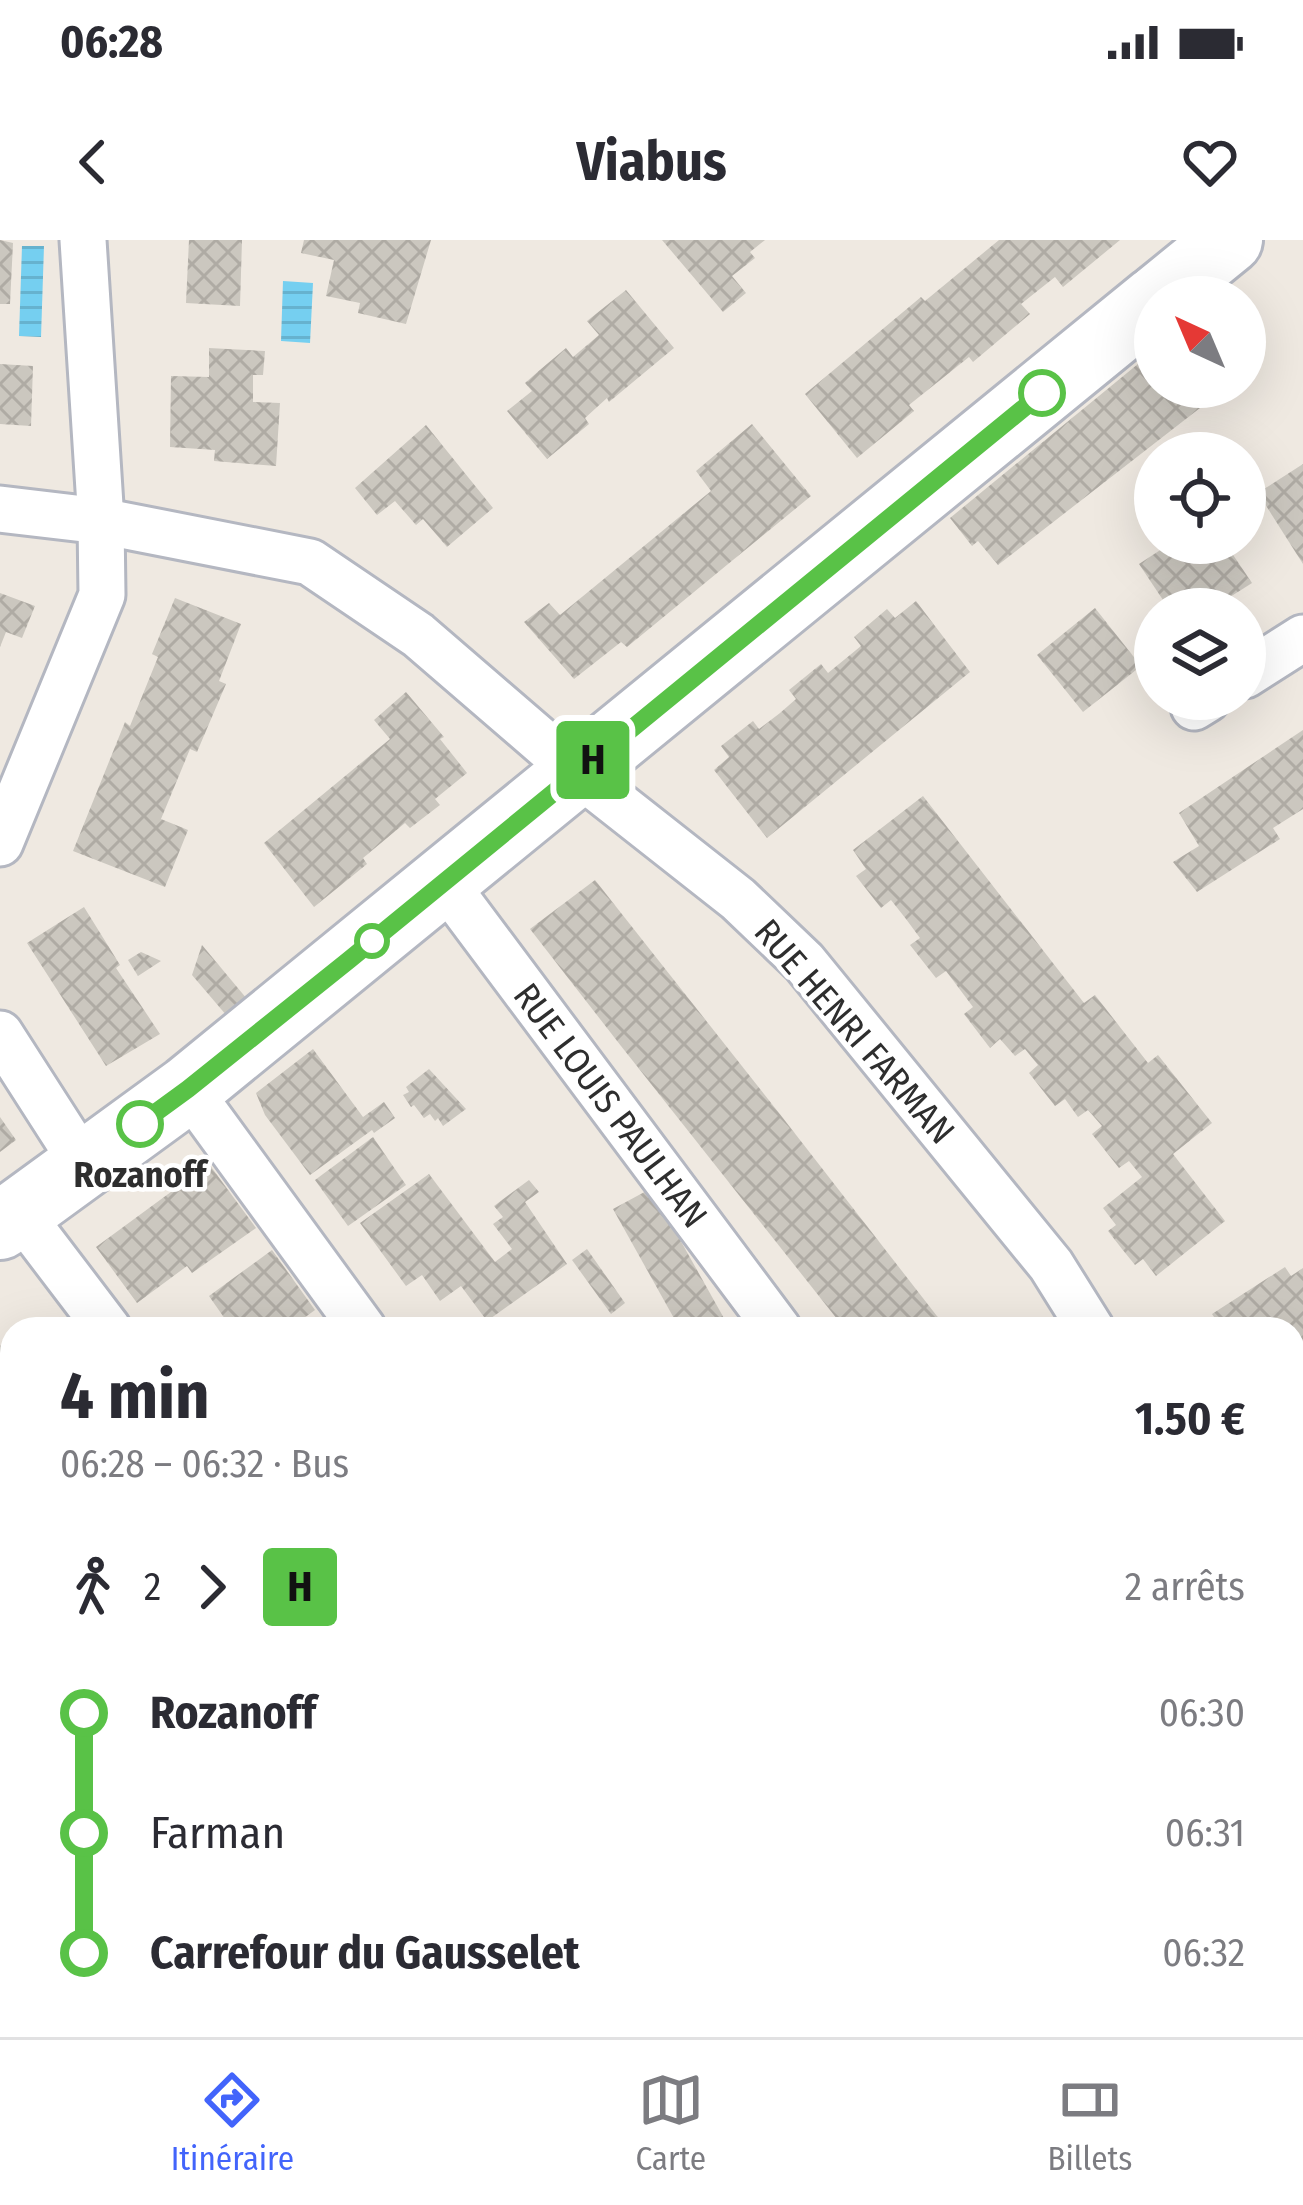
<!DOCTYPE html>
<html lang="fr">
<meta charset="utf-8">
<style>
:root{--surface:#fff;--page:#f7f7f7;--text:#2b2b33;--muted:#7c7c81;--line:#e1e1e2;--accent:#4264fb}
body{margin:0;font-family:"Fira Sans Condensed",sans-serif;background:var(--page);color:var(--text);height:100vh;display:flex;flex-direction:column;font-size:45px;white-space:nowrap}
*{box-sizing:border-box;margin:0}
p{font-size:39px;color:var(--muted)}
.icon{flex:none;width:66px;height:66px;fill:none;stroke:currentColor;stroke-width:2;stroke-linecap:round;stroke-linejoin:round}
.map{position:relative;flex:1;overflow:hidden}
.details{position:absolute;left:0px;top:1077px;width:1305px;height:720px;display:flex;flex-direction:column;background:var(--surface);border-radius:36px 36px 0 0;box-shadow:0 12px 48px #0002}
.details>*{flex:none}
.badge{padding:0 24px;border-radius:9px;font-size:42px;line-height:78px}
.needle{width:78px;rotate:316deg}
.controls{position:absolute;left:1134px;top:36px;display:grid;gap:24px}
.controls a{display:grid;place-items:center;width:132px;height:132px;border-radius:50%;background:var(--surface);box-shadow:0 12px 48px #0002;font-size:60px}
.map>.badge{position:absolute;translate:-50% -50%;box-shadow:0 0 0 6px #fff}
.legs{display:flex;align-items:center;gap:18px;height:132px;padding:0 60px;font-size:39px}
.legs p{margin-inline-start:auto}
.overview{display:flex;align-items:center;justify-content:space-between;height:204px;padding:0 60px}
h1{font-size:66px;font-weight:700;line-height:90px}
ul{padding:0 60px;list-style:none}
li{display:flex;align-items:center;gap:42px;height:120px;font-size:45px}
li i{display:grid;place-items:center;width:18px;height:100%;margin:0 15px;background:currentColor}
li i::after{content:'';width:30px;height:30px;margin:-15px;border:9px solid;border-radius:50%;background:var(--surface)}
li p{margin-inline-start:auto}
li:first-child i{background:linear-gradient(#0000 50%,currentColor 0)}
li:last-child i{background:linear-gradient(currentColor 50%,#0000 0)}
.status{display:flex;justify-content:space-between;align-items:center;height:84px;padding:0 60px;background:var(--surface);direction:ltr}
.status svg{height:33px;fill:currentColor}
header{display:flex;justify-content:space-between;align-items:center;height:156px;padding:0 60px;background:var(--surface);font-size:54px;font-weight:700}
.dock{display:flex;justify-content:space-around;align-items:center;height:168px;border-top:3px solid var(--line);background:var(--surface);font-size:33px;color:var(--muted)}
.dock a{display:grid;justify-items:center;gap:6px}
.dock .current{color:var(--accent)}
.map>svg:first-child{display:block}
</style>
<div class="status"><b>06:28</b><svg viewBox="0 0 49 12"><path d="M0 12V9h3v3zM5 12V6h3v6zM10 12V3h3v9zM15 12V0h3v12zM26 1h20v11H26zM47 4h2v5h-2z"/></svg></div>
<header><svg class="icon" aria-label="back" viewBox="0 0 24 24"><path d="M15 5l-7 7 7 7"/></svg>Viabus<svg class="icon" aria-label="heart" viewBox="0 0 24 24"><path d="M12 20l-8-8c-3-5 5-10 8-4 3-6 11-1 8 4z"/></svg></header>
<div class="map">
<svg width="1303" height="1797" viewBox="0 0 1303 1797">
<defs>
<pattern id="water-rules" width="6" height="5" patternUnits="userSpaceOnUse" patternTransform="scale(3)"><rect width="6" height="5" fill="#75cff0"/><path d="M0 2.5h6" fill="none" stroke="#66b2ce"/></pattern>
<pattern id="building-cross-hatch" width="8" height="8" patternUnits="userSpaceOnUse" patternTransform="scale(3)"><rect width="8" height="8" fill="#cbc7bf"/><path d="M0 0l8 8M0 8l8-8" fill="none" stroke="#afaba4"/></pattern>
</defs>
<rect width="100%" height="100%" fill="#efe9e1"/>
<g fill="url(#water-rules)">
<polygon points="22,6 44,6 41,97 19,96"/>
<polygon points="283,41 313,43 310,103 281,101"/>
</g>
<g fill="url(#building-cross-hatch)">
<polygon points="0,0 13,3 10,64 0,64"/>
<polygon points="189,0 242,0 240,66 186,63"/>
<polygon points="304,0 431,0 406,84 358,73 360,63 326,56 334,20 301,13"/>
<polygon points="662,0 765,0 750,12 755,18 732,36 746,53 723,72"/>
<polygon points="999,0 1120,0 1063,47 1055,37 1021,64 1030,74 973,122 969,117 909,165 914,171 857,218 805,154 921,57 925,61"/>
<polygon points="626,50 674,108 609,162 607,158 585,178 589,184 547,219 507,171 532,151 525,143 541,129 566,108 573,117 599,95 587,81"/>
<polygon points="209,108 265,111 263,135 253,135 253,162 280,163 276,226 214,221 215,210 170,207 171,136 209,137"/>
<polygon points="1155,110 1155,147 1227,147 998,325 978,301 972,306 950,278"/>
<polygon points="0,124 33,126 31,186 0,184"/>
<polygon points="752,184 811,256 638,398 627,407 621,402 574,439 524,382 549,363 560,375 711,251 696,231"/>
<polygon points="426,185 493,268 447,307 423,279 416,285 395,261 377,275 355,248"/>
<polygon points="1303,224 1303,324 1258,253"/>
<polygon points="1171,303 1225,303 1252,343 1211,369 1169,369 1139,324"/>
<polygon points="0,353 35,366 22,398 6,392 0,407"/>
<polygon points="175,358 241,384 219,441 226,444 197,512 190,509 161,579 188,590 165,647 73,611 125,482 130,486 158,417 152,414"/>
<polygon points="916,361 970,432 767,598 714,530 729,517 721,506 753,481 759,489 780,473 796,459 789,450 821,424 828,433 861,406 854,397 887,369 895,378"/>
<polygon points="1095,368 1141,426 1083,472 1037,415"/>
<polygon points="406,452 444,497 440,499 467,533 435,559 440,565 410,588 405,583 363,618 367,624 314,667 264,603 390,499 374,480"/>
<polygon points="1303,490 1303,569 1273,588 1280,599 1197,652 1173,622 1199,606 1179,573"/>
<polygon points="923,556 1084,763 1095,755 1148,823 1158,815 1212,883 1173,914 1225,981 1156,1036 1143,1019 1135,1025 1122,1009 1108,991 1116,985 1103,968 1142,937 1129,921 1119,928 1092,894 1102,886 1088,870 1078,877 1065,859 1055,866 1029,833 1038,825 1025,809 1015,816 1000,799 990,808 964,774 973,767 946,731 936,738 910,705 920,698 906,679 891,660 881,668 856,636 866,629 853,610"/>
<polygon points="595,640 779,873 947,1089 845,1089 621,806 530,689"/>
<polygon points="84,667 120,725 116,728 160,794 106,826 27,703"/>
<polygon points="202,705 247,759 227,776 192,735"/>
<polygon points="141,712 161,721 138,736 128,720"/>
<polygon points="313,809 363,877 384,862 395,878 374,893 372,890 310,935 265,875 256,853"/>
<polygon points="429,829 466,869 443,886 438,878 435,881 430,874 424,878 414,865 411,867 403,855 409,852 406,847"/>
<polygon points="0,877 16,900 0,912"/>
<polygon points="373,897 406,945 348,986 315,940"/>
<polygon points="209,924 256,988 192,1033 187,1026 137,1063 96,1007"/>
<polygon points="429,934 495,1022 512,1009 493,984 503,977 494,966 529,940 539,952 525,962 567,1024 487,1081 461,1046 440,1061 422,1035 406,1046 360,983"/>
<polygon points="650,949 655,955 730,1089 680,1089 613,969"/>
<polygon points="587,1009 625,1063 611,1074 572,1020"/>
<polygon points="272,1010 315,1070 289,1089 232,1089 209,1056"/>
<polygon points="1285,1027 1291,1036 1303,1028 1303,1133 1293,1139 1293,1089 1222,1089 1212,1074"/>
<polygon points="0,1105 12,1121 12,1238 0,1222"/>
<polygon points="0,1340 12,1355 12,1374 0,1384"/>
<polygon points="12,1441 12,1531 9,1533 0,1521 0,1451"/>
<polygon points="278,1785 359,1785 369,1797 287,1797"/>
<polygon points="469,1785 545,1785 530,1797 479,1797"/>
<polygon points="890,1785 895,1785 899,1793 921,1785 1176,1786 1144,1797 856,1797"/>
</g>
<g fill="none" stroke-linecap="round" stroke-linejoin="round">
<defs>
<g id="street">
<polyline points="0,269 101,281 310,322 418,395 578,533 738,659 804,722 1051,1025 1091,1089"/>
<polyline points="1245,435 1303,398"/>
<polyline points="1194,467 1207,459"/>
<polyline points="0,603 102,355 101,281 83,0"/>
<polyline points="444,642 778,1089"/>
<polyline points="0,794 84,925"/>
<polyline points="188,849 363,1089"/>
<polyline points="19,972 108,1089"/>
<polyline points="1293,1237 1303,1231"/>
<polyline points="0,1302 12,1317"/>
<polyline points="1293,1683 1303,1736"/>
<polyline points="761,1797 795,1785"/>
</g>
<g id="secondary">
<polyline points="1159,57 1229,0"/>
<polyline points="0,986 188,849 1155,60"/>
</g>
</defs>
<use href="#street" stroke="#b4b7c1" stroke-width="51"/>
<use href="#secondary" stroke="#b4b7c1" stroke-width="72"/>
<use href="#street" stroke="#fff" stroke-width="45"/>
<use href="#secondary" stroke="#fff" stroke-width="66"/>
</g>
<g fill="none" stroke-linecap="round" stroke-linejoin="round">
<defs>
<polyline id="line-1" points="140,884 188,849 349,720 1042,153"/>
</defs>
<use href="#line-1" stroke="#fff" stroke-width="27"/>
<use href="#line-1" stroke="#59c247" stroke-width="18"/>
</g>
<g fill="#fff" stroke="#59c247" stroke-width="6">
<circle cx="1042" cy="153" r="21"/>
<circle cx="372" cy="701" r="15"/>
<circle cx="140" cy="884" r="21"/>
</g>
<g text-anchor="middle" stroke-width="9" stroke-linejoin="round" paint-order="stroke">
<g font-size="36" fill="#2e2e2e" stroke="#fff">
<text transform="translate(855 791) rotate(49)" y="13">RUE HENRI FARMAN</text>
<text transform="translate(611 865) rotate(53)" y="13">RUE LOUIS PAULHAN</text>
</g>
<g font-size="36" font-weight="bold" fill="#2e2e2e" stroke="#fff">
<text x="140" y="947">Rozanoff</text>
</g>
</g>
</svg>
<div class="controls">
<a><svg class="needle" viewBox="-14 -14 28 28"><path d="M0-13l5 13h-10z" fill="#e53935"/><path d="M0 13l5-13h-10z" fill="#7c7c81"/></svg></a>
<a><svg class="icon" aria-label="locate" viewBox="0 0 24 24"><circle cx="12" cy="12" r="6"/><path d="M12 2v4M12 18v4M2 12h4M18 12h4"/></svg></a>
<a><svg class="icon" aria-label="layers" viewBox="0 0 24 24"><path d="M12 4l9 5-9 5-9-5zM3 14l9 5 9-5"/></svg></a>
</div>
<b class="badge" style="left:593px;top:520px;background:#59c247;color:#111">H</b>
<section class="details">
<div class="overview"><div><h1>4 min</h1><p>06:28 – 06:32 · Bus</p></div><b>1.50 €</b></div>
<div class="legs"><svg class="icon" aria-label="walk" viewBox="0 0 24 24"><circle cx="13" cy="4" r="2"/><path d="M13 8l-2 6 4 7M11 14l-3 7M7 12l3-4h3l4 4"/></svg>2<svg class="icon" aria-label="forward" viewBox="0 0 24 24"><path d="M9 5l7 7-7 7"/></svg><b class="badge" style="background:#59c247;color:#111">H</b><p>2 arrêts</p></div>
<ul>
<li><i style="color:#59c247"></i><b>Rozanoff</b><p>06:30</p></li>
<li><i style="color:#59c247"></i><span>Farman</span><p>06:31</p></li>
<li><i style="color:#59c247"></i><b>Carrefour du Gausselet</b><p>06:32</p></li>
</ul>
</section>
</div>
<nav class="dock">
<a class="current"><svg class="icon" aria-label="directions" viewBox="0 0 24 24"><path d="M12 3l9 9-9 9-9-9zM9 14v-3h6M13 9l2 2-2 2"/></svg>Itinéraire</a>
<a><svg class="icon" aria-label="map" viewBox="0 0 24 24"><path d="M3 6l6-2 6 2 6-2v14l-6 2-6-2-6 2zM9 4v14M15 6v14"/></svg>Carte</a>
<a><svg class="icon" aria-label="tickets" viewBox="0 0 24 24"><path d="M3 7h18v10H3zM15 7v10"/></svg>Billets</a>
</nav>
